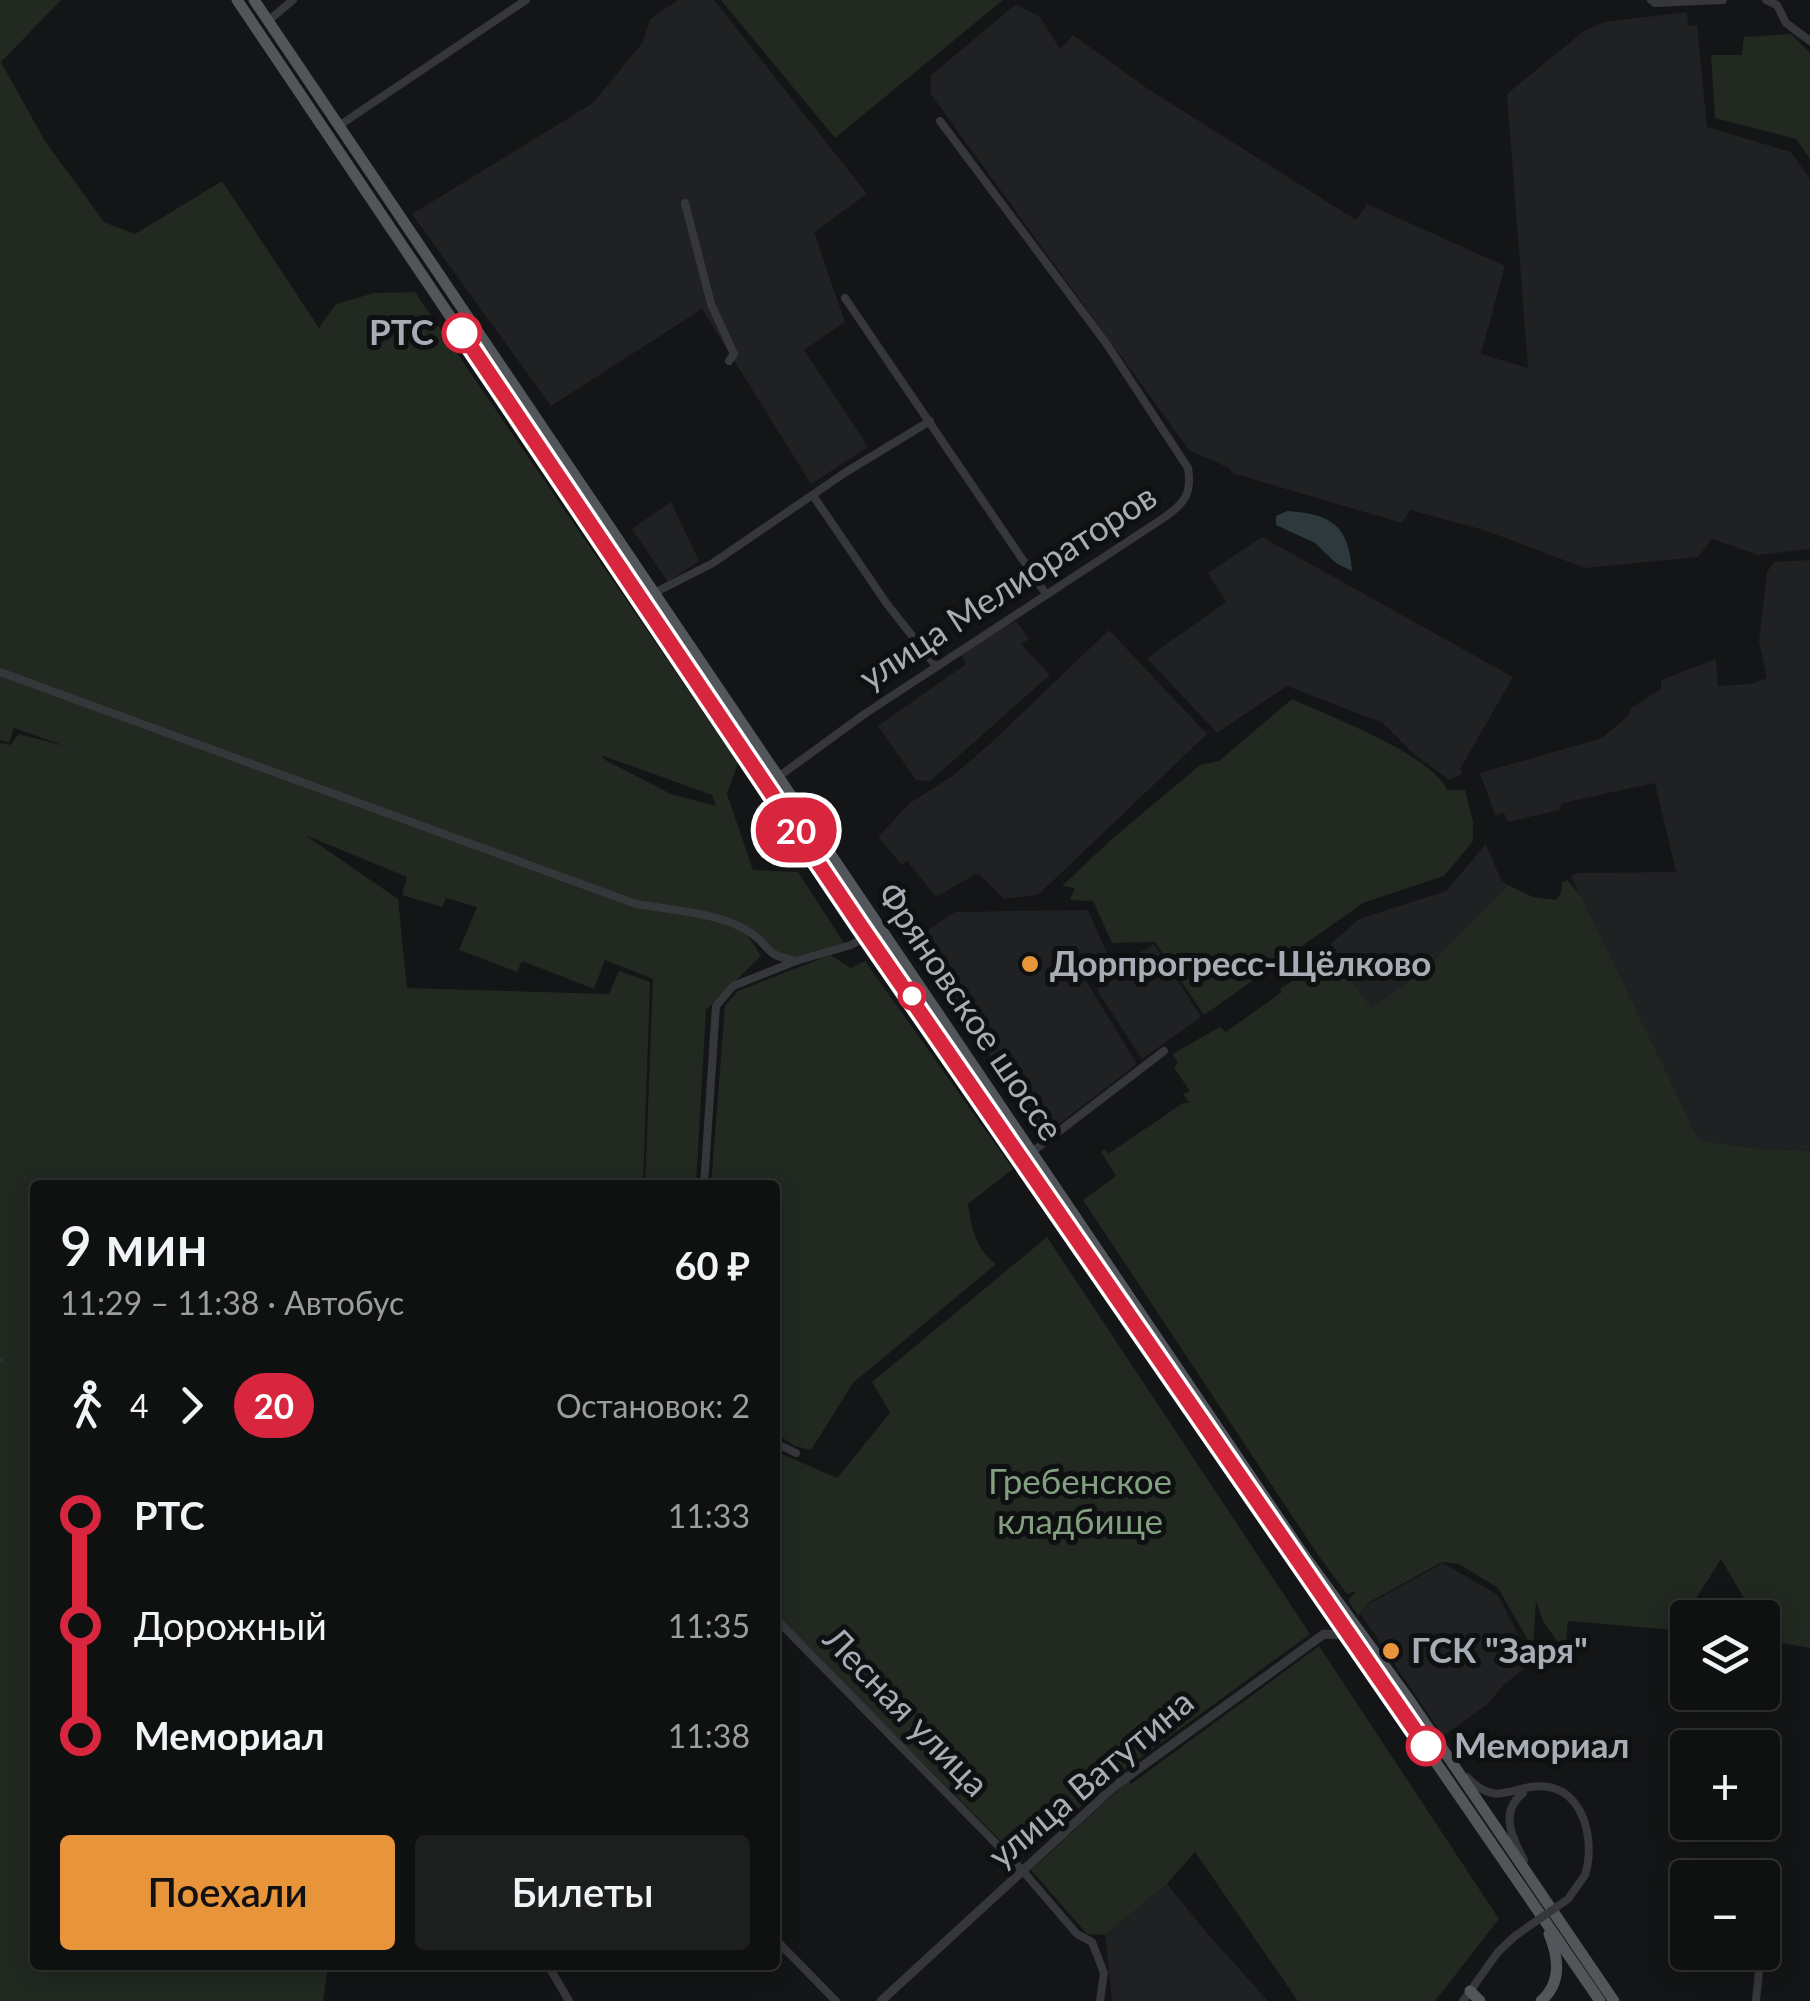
<!DOCTYPE html>
<html lang="ru">
<meta charset="utf-8">
<style>
:root{--surface:#0f1010;--page:#1d1e1e;--text:#f1f3f6;--muted:#9b9d9f;--line:#2f3030;--accent:#e7943b}
body{margin:0;font-family:Lato,sans-serif;background:var(--page);color:var(--text);height:100vh;display:flex;flex-direction:column;font-size:38px;white-space:nowrap}
*{box-sizing:border-box;margin:0}
p{font-size:32px;color:var(--muted)}
.icon{flex:none;width:55px;height:55px;fill:none;stroke:currentColor;stroke-width:2;stroke-linecap:round;stroke-linejoin:round}
.map{position:relative;flex:1;overflow:hidden}
.side{position:absolute;left:30px;top:1180px;width:750px;height:790px;display:flex;flex-direction:column;background:var(--surface);border-radius:10px;box-shadow:0 5px 25px #0003,0 0 0 2px var(--line)}
.side>*{flex:none}
.badge{padding:0 20px;border-radius:32px;font-size:35px;line-height:65px}
.controls{position:absolute;left:1670px;top:1600px;display:grid;gap:20px}
.controls a{display:grid;place-items:center;width:110px;height:110px;border-radius:10px;background:var(--surface);box-shadow:0 5px 25px #0003,0 0 0 2px var(--line);font-size:50px}
.map>.badge{position:absolute;translate:-50% -50%;box-shadow:0 0 0 5px #fff}
.legs{display:flex;align-items:center;gap:15px;height:110px;padding:0 30px;font-size:32px}
.legs p{margin-inline-start:auto}
.head{display:flex;align-items:center;justify-content:space-between;height:170px;padding:0 30px}
h1{font-size:55px;font-weight:600;line-height:75px}
.cta{display:flex;gap:20px;margin-top:auto;padding:20px 30px}
.cta a{flex:1;height:115px;border-radius:10px;background:var(--accent);color:#111;font-size:40px;font-weight:600;line-height:115px;text-align:center}
.cta a+a{background:var(--page);color:var(--text)}
ul{padding:0 30px;list-style:none}
li{display:flex;align-items:center;gap:35px;height:110px;font-size:38px}
li i{display:grid;place-items:center;width:15px;height:100%;margin:0 12px;background:currentColor}
li i::after{content:'';width:25px;height:25px;margin:-12px;border:8px solid;border-radius:50%;background:var(--surface)}
li p{margin-inline-start:auto}
li:first-child i{background:linear-gradient(#0000 50%,currentColor 0)}
li:last-child i{background:linear-gradient(currentColor 50%,#0000 0)}
.map>svg:first-child{display:block}
</style>
<div class="map">
<svg width="1810" height="2001" viewBox="0 0 1810 2001">
<rect width="100%" height="100%" fill="#141516"/>
<g fill="#202123">
<polygon points="678,0 714,0 867,194 814,232 845,322 804,350 868,447 811,484 702,309 551,406 412,214 593,103 643,42 650,19"/>
<polygon points="1016,4 1040,17 1060,49 1073,35 1148,89 1356,220 1367,204 1505,266 1481,354 1528,368 1507,94 1585,30 1604,22 1687,12 1688,26 1697,25 1707,127 1791,152 1810,179 1810,549 1758,555 1712,539 1698,557 1585,568 1484,530 1410,510 1402,523 1232,473 1229,468 1189,450 930,93 931,75"/>
<polygon points="671,502 699,561 668,582 632,529"/>
<polygon points="1262,537 1513,677 1460,769 1462,774 1449,780 1415,755 1383,723 1287,686 1217,733 1147,658 1226,602 1208,573"/>
<polygon points="1810,560 1810,1151 1751,1148 1699,1140 1571,877 1576,873 1676,872 1655,783 1576,800 1561,804 1560,810 1508,822 1504,813 1495,815 1480,773 1602,738 1628,716 1631,708 1661,689 1661,680 1716,659 1718,686 1751,684 1767,678 1759,641 1767,572 1774,562"/>
<polygon points="1016,621 1029,639 1021,644 1050,675 930,781 916,780 878,726 966,664 960,653"/>
<polygon points="1109,630 1207,734 1038,895 1004,899 978,873 936,897 907,861 902,865 878,837 910,803 954,775 993,741"/>
<polygon points="1486,844 1501,880 1508,885 1419,975 1371,1009 1333,955 1337,952 1331,944 1359,919 1446,891"/>
<polygon points="1088,910 1111,962 1086,981 1137,1064 1041,1138 917,937 955,912"/>
<polygon points="1154,944 1201,1017 1142,1059 1097,990 1111,970"/>
<polygon points="1443,1563 1498,1595 1532,1663 1503,1685 1489,1703 1443,1736 1358,1610"/>
<polygon points="1167,1884 1206,1932 1268,2001 1112,2001 1105,1935"/>
</g>
<g fill="#212921" fill-rule="evenodd">
<path d="M0,0h61l-60,62 44,79 59,81 31,12 87,-53 99,150 -1,-5 16,-22 38,-11 41,-1 323,471 -11,31 26,76 45,2 46,71 -49,16 -23,-6 -17,-21 -7,4 13,20 -55,54 -10,175h-51l8,-206 -48,-19 -11,29 -72,-28 -5,11 -58,-22 18,-43 -31,-9 -4,9 -40,-12 5,-18 -102,-42 93,64 9,89 202,6 10,-23 31,11 -7,203h-608v780h293l-5,36h-323v-1258l10,2 9,-11 46,12 -51,-18 -5,15 -9,-3zM601,755l111,40 4,11 -45,-12 -66,-34z"/>
<polygon points="721,0 1003,0 835,138"/>
<polygon points="1791,34 1810,53 1810,159 1796,139 1715,118 1711,55 1742,55 1744,37"/>
<path d="M1292,699c35,16 142,57 155,91h18l8,31v20l-29,35 -81,27 -159,112 -49,-73 -43,1 -19,-42 -23,-1 5,-12 -13,-2 50,-47 88,-74 19,-4z"/>
<polygon points="1567,880 1581,896 1699,1140 1751,1148 1810,1151 1810,1648 1769,1641 1763,1630 1762,1618 1755,1617 1721,1559 1676,1630 1568,1621 1565,1653 1543,1621 1536,1601 1533,1649 1498,1588 1459,1564 1442,1562 1368,1603 1358,1616 1348,1600 1357,1591 1347,1594 1318,1555 1083,1200 1116,1176 1101,1152 1105,1149 1108,1154 1183,1103 1190,1103 1183,1094 1190,1091 1174,1068 1178,1063 1172,1054 1220,1027 1226,1032 1282,992 1280,989 1333,955 1371,1008 1419,975 1508,885 1533,897 1556,900 1561,893 1562,882"/>
<path d="M830,955l21,13 14,-7 148,208 -45,35c4,25 7,44 28,60l-143,119 -42,67 -17,-4 -19,-14v-247h-64l14,-179 13,-15z"/>
<polygon points="1047,1237 1310,1634 1120,1773 1019,1859 779,1619 775,1612 775,1451 837,1478 890,1413 872,1382"/>
<polygon points="1319,1646 1499,1919 1435,2001 1298,2001 1195,1852 1167,1884 1105,1935 1087,1934 1031,1870 1128,1781 1131,1784"/>
</g>
<path fill="#2e393e" d="M1287,511c43,3 62,13 65,60l-16,-8 -21,-20 -39,-18v-9z"/>
<g fill="none" stroke-linecap="round" stroke-linejoin="round">
<polyline stroke="#2e393e" stroke-width="2.5" points="0,1360 1,1360"/>
<g stroke="#36373b" stroke-width="8">
<polyline points="1651,0 1655,3 1723,0"/>
<polyline points="1766,0 1777,5 1786,23 1810,41"/>
<polyline points="268,21 293,0"/>
<polyline points="340,125 526,0"/>
<polyline points="685,203 711,304 734,354 729,361"/>
<polyline points="845,298 1046,594"/>
<polyline points="814,497 887,604 936,666"/>
<polyline points="654,593 713,563 846,472 930,421"/>
<path d="M0,672l636,232c35,6 86,9 115,29 24,17 9,20 45,28"/>
<path d="M778,777l88,-64 299,-196c20,-14 27,-24 23,-49l-82,-125 -166,-222"/>
<polyline points="1032,1152 1164,1051"/>
<polyline points="704,1185 716,1006 733,986 796,961 851,945 868,936"/>
<polyline points="775,1443 796,1453"/>
<polyline points="775,1618 1022,1870 1077,1934 1092,1942 1104,1973 1100,2001"/>
<path d="M1467,1777c32,34 48,4 82,10 37,7 46,58 36,88"/>
<path d="M1523,1793c-24,19 -11,45 1,67"/>
<polyline points="1762,1932 1769,1899"/>
<polyline points="775,1939 836,2001"/>
<polyline points="548,1965 569,2001"/>
<polyline points="1463,2001 1498,1952 1515,1936"/>
<polyline points="1756,2001 1761,1952"/>
</g>
<polyline stroke="#36373b" stroke-width="9" points="881,2001 1115,1786 1324,1634 1341,1635 1349,1639"/>
<g stroke="#52555a" stroke-width="11">
<polyline points="237,0 860,925 1600,2001"/>
<polyline points="254,0 1301,1551 1408,1698 1614,2001"/>
<polyline points="1470,1991 1480,2001"/>
<path d="M1541,2001c21,-18 18,-43 8,-67"/>
</g>
<polyline stroke="#36373b" stroke-width="8" points="1515,1936 1568,1899 1585,1875"/>
</g>
<g fill="none" stroke-linecap="round" stroke-linejoin="round">
<defs>
<polyline id="line-1" points="462,333 860,925 1426,1746"/>
</defs>
<use href="#line-1" stroke="#fff" stroke-width="22"/>
<use href="#line-1" stroke="#d7263d" stroke-width="15"/>
</g>
<g fill="#fff" stroke="#d7263d" stroke-width="5">
<circle cx="462" cy="333" r="18"/>
<circle cx="912" cy="996" r="12"/>
<circle cx="1426" cy="1746" r="18"/>
</g>
<g fill="#e7943b" stroke="#0f1011" stroke-width="4">
<circle cx="1030" cy="964" r="10"/>
<circle cx="1391" cy="1651" r="10"/>
</g>
<g text-anchor="middle" stroke-width="10" stroke-linejoin="round" paint-order="stroke">
<g font-size="35" font-weight="bold" fill="#a7adb5" stroke="#0f1011" text-anchor="end">
<text x="434" y="345">РТС</text>
<text x="1454" y="1758" text-anchor="start">Мемориал</text>
</g>
<g font-size="35" fill="#a7adb5" stroke="#0f1011">
<text transform="translate(1008 587) rotate(-33)" y="12">улица Мелиораторов</text>
<text transform="translate(970 1012) rotate(56)" y="12">Фряновское шоссе</text>
<text transform="translate(906 1712) rotate(46)" y="12">Лесная улица</text>
<text transform="translate(1091 1779) rotate(-40)" y="12">улица Ватутина</text>
</g>
<g font-size="35" font-weight="bold" fill="#a7adb5" stroke="#0f1011" text-anchor="start">
<text x="1050" y="976">Дорпрогресс-Щёлково</text>
<text x="1411" y="1663">ГСК "Заря"</text>
</g>
<g font-size="35" fill="#829f7f" stroke="#0f1011">
<text x="1080" y="1494">Гребенское<tspan x="1080" dy="40">кладбище</tspan></text>
</g>
</g>
</svg>
<div class="controls">
<a><svg class="icon" aria-label="layers" viewBox="0 0 24 24"><path d="M12 4l9 5-9 5-9-5zM3 14l9 5 9-5"/></svg></a>
<a>+</a>
<a>−</a>
</div>
<b class="badge" style="left:796px;top:830px;background:#d7263d;color:#fff">20</b>
<section class="side">
<div class="head"><div><h1>9 мин</h1><p>11:29 – 11:38 · Автобус</p></div><b>60 ₽</b></div>
<div class="legs"><svg class="icon" aria-label="walk" viewBox="0 0 24 24"><circle cx="13" cy="4" r="2"/><path d="M13 8l-2 6 4 7M11 14l-3 7M7 12l3-4h3l4 4"/></svg>4<svg class="icon" aria-label="forward" viewBox="0 0 24 24"><path d="M9 5l7 7-7 7"/></svg><b class="badge" style="background:#d7263d;color:#fff">20</b><p>Остановок: 2</p></div>
<ul>
<li><i style="color:#d7263d"></i><b>РТС</b><p>11:33</p></li>
<li><i style="color:#d7263d"></i><span>Дорожный</span><p>11:35</p></li>
<li><i style="color:#d7263d"></i><b>Мемориал</b><p>11:38</p></li>
</ul>
<div class="cta"><a>Поехали</a><a>Билеты</a></div>
</section>
</div>
